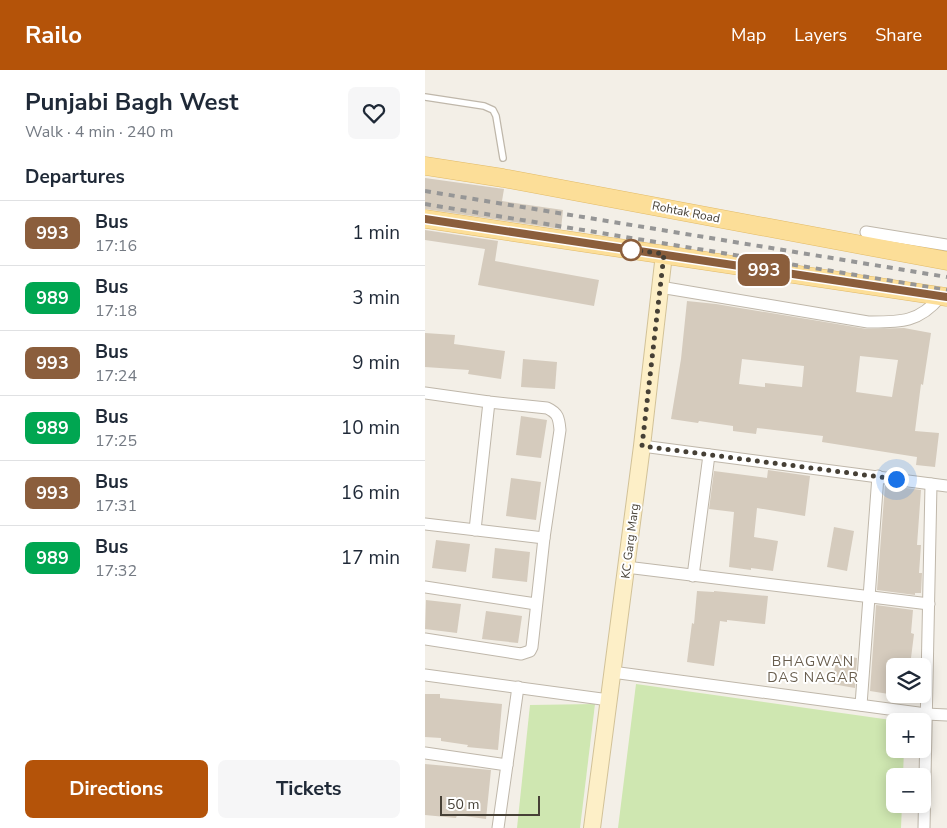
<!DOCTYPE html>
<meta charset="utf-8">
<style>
:root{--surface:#fff;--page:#f6f6f7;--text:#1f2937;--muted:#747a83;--line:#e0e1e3;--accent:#b45309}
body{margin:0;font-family:"Nunito Sans",sans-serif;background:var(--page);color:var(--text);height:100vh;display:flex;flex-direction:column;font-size:19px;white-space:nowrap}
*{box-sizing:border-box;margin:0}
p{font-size:16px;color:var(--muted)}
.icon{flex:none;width:28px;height:28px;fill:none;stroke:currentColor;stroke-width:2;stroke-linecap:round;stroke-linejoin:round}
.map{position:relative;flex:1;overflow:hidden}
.drawer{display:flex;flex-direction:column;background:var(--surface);width:425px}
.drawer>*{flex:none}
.badge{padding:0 10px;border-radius:8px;font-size:18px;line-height:32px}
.controls{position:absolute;left:461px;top:588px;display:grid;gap:10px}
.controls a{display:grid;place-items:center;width:45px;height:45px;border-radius:8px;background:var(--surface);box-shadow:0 2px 12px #0003;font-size:25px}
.scale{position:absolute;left:15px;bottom:12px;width:100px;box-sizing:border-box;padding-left:5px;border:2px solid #464036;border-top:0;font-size:14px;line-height:18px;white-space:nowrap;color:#464036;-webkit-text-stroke:4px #fff;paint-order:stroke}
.you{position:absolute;width:25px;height:25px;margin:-12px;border:4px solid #fff;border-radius:50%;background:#1a73e8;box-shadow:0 0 0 8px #1a73e833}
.map>.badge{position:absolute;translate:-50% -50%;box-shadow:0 0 0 2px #fff}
h2{padding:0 25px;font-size:19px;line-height:45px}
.round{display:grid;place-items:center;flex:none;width:52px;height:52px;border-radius:8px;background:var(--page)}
.overview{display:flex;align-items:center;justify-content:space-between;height:85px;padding:0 25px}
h1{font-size:24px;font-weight:700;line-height:38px}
.cta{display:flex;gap:10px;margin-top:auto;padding:10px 25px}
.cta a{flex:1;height:58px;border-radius:8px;background:var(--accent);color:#fff;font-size:20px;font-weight:700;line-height:58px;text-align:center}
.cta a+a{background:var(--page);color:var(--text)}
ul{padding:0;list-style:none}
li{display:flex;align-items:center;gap:15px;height:65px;padding:0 25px;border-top:1px solid var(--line)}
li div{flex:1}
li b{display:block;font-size:19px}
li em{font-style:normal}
li .badge{min-width:55px;font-weight:700;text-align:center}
header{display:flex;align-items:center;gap:30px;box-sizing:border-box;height:70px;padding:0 25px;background:var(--accent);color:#fff}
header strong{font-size:24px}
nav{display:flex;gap:28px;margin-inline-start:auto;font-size:18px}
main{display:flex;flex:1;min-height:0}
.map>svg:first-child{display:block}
</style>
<header>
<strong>Railo</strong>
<nav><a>Map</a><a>Layers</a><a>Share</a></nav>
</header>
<main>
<section class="drawer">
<div class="overview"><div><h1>Punjabi Bagh West</h1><p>Walk · 4 min · 240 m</p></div><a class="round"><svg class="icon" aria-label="heart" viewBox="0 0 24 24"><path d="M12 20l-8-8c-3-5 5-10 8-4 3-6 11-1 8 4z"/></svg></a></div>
<h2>Departures</h2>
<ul>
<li><span class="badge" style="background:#8b5e3c;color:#fff">993</span><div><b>Bus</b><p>17:16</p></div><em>1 min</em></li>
<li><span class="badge" style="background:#00a651;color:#fff">989</span><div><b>Bus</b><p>17:18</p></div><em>3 min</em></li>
<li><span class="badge" style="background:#8b5e3c;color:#fff">993</span><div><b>Bus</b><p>17:24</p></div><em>9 min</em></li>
<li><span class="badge" style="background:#00a651;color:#fff">989</span><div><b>Bus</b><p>17:25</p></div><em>10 min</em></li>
<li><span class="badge" style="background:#8b5e3c;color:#fff">993</span><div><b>Bus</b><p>17:31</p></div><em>16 min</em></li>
<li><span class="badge" style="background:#00a651;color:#fff">989</span><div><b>Bus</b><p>17:32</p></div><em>17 min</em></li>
</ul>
<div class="cta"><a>Directions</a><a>Tickets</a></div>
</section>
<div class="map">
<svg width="522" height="758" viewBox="0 0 522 758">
<rect width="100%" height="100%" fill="#f3efe7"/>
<g fill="#cfe7b1">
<polygon points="211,614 473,651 470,651 470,679 479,679 478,706 470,706 470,734 477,734 476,758 193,758"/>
<polygon points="170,634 155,758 92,758 105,635"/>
</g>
<g fill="#d5cbbd" fill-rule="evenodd">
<polygon points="0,108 79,119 77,131 138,140 136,159 0,139"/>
<polygon points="0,160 73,171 70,191 174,210 169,236 53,215 60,179 0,170"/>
<path d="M262,231l29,3 151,25 37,-1 27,5 -8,52 -2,-1 -6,47 24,2 -4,34 -19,-2 1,-8 -95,-15 1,-6 -66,-8 -1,6 -23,-3v-5l-34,-5 -1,2 -27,-4 10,-60zM435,286l38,4 -6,37 -36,-5zM317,289l62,7 -2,21 -37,-4v4l-26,-3z"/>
<polygon points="0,263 30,265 29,274 80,281 76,309 43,304 44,300 0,297"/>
<polygon points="98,289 132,292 130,319 96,317"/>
<polygon points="96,346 122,350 116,388 91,385"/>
<polygon points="343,400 385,406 380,446 332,438 329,467 353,471 348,501 326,498 326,500 304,497 309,442 284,439 289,401 342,408"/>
<polygon points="86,408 116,412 111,450 81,446"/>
<polygon points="460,415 496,420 492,475 496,475 494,503 497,503 496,523 490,523 490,525 452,520"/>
<polygon points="409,457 429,461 422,501 402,497"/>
<polygon points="11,470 45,474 41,502 7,498"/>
<polygon points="70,478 105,482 102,512 67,508"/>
<polygon points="272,521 289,522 289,521 343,526 340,554 302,550 302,552 295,551 289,596 262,592 267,553 269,554"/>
<polygon points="1,530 36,534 32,563 0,559"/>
<polygon points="451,535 488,540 486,563 489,564 485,596 470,596 470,625 445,621"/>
<polygon points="61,541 97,546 93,573 57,569"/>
<polygon points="412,584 432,588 430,618 407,614"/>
<polygon points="0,624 15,624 15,628 77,634 73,680 42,677 43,675 16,671 16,668 0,667"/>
<polygon points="0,694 66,700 61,749 32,745 31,748 0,745"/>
</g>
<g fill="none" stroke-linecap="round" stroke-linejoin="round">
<defs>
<polyline id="lane" points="0,27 59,36 68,40 71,46 78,88"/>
<g id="street">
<polyline points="441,162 522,175"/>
<path d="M235,217l208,35c31,0 51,1 72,-25"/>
<path d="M0,323l64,9 58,6c11,5 12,10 13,22l-16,108 -12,109 -2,4 -9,3 -96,-15"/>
<polyline points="217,376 522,416"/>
<polyline points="0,454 119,468"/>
<polyline points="50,460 64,332"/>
<polyline points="201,497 504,534"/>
<polyline points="268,506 284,385"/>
<polyline points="0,517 111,534"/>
<polyline points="187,602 501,644 522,645"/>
<polyline points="0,605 184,630"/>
<polyline points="436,635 453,406"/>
<polyline points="0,683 82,695"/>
<polyline points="73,758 93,617"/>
<polyline points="499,758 506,414"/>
</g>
<polyline id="secondary" points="167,758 217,376 239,184"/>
<g id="primary">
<polyline points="0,96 78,108 522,191"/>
<polyline points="0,149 522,227"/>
</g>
</defs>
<use href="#lane" stroke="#bfb7aa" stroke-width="8"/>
<use href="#street" stroke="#bfb7aa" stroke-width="13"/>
<use href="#secondary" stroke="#d2c298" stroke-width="18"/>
<use href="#primary" stroke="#e1ba68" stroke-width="19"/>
<use href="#lane" stroke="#fff" stroke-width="5.5"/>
<use href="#street" stroke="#fff" stroke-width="11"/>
<use href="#secondary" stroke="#fdefc7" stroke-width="16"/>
<use href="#primary" stroke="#fcde98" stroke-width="18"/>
<g stroke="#969696" stroke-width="4" stroke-dasharray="6 6" stroke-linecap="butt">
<polyline points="0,121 522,207"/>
<polyline points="0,134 522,220"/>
</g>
</g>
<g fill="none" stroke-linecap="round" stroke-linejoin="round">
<defs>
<polyline id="line" points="0,149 522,227"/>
</defs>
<use href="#line" stroke="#fff" stroke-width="11"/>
<use href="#line" stroke="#8b5e3c" stroke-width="8"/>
<polyline stroke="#464036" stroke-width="5" stroke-dasharray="0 9" points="206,180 202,179 239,184 217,376 471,409"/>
</g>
<circle fill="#fff" stroke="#8b5e3c" stroke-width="2.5" cx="206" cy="180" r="10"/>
<g text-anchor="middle" stroke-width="4" stroke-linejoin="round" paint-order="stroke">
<g font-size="12" fill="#464036" stroke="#fff">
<text transform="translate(261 142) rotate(11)" y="4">Rohtak Road</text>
<text transform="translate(205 471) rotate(-83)" y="4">KC Garg Marg</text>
</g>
<g font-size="14" letter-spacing="1" fill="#695e4e" stroke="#fff">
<text x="388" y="596">BHAGWAN<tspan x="388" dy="16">DAS NAGAR</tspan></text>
</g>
</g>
</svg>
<div class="controls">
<a><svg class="icon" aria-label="layers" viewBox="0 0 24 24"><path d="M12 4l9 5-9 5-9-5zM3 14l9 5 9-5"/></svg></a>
<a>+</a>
<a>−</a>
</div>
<div class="scale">50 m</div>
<div class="you" style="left:471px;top:409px"></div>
<b class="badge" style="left:339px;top:200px;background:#8b5e3c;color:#fff">993</b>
</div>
</main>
